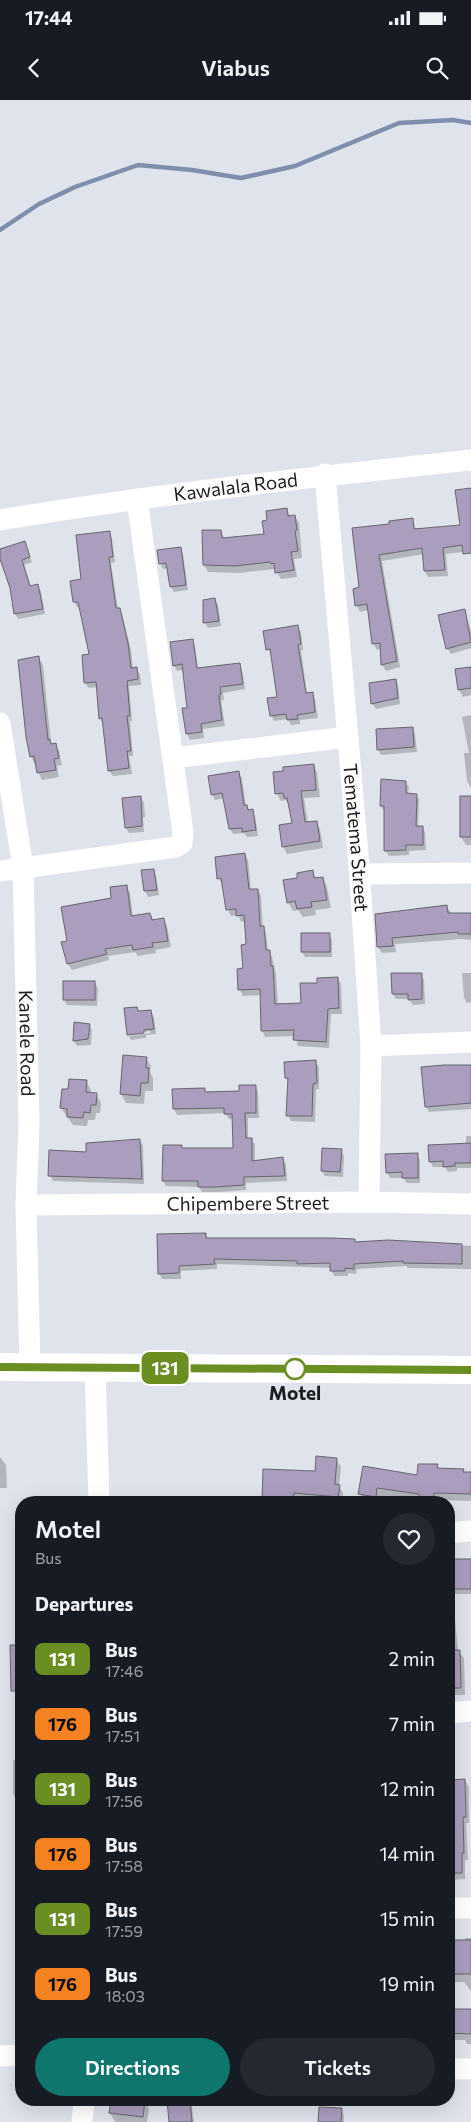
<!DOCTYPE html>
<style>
:root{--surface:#171b24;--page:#242831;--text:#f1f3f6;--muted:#9ea1a6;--accent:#0f766e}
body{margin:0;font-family:Commissioner,sans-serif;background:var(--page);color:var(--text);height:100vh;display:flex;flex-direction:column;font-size:19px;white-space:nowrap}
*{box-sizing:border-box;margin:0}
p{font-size:16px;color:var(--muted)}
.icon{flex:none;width:28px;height:28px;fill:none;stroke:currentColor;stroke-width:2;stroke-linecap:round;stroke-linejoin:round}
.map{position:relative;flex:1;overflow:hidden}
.side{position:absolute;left:15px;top:1396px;width:440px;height:610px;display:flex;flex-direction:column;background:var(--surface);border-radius:20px;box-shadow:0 5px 20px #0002}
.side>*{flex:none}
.badge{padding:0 10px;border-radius:8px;font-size:18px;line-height:32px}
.map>.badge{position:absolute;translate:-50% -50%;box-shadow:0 0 0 2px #fff}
h2{padding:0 20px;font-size:19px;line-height:45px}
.round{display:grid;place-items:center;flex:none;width:52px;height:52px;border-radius:26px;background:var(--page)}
.overview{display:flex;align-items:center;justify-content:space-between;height:85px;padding:0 20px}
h1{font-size:24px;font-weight:600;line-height:38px}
.cta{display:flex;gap:10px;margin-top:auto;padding:10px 20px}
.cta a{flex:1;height:58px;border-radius:30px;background:var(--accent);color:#fff;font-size:20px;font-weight:600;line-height:58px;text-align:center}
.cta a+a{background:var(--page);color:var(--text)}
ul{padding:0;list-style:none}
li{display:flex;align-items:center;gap:15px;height:65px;padding:0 20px}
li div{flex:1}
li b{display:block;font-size:19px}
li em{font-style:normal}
li .badge{min-width:55px;font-weight:700;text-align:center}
.status{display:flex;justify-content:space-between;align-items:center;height:35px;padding:0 25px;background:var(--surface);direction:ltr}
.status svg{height:14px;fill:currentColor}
header{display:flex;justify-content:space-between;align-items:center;height:65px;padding:0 20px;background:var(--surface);font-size:22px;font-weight:600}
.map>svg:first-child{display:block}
</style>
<div class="status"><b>17:44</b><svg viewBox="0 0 49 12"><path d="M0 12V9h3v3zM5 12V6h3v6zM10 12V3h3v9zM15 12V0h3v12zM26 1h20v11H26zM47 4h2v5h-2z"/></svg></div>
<header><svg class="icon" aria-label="back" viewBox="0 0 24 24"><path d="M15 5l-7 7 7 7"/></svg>Viabus<svg class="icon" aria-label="search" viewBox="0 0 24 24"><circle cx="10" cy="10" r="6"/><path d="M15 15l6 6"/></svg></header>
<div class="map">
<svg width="471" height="2022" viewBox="0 0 471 2022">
<rect width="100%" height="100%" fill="#dfe3eb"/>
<g fill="#0003">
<polygon points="471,389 471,451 446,454 448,476 428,477 425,471 424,454 382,461 400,567 386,571 382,565 381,549 377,550 373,543 369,510 360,512 357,506 361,489 391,425 412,419 416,430 461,426"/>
<polygon points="286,409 291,417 295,416 299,423 302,458 294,459 297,477 281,479 275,469 239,473 208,472 204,465 204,431 221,431 225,439 265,435 268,421"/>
<polygon points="109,433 112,438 115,462 111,463 118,509 122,514 131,550 133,569 136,569 140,574 141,585 129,586 132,621 130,621 133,656 129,656 132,674 113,676 109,671 103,624 100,618 98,587 89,588 85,583 90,555 80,507 77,507 74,502 82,481"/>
<polygon points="24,442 32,462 24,465 31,487 38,486 41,491 45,514 18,519 15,513 11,488 0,451"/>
<polygon points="180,448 183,454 188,490 174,492 171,487 168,468 163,469 160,463"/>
<polygon points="215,499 218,505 221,526 208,528 205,523 204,501"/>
<polygon points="464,510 471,531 471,548 451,554 447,548"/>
<polygon points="297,527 301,532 303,550 301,550 307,594 312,593 315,599 318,618 300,620 300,624 291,625 288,619 274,621 271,615 278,598 272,555 268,549"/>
<polygon points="192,541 195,546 198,569 239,565 242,570 245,589 223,593 224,600 221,600 225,626 203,629 204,638 190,640 187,634 183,609 188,609 183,570 177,571 174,565"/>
<polygon points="39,558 43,565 51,643 55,644 59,651 62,665 57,666 59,677 42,680 31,656"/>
<polygon points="471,568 471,595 463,597 459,590"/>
<polygon points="395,580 398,585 400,604 376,609 372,603"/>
<polygon points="471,615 471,688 467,681 464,653 469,653 462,617"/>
<polygon points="412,628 415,634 417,652 381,655 378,649"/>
<polygon points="313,665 317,672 320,697 304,698 308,723 316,722 320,729 323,748 287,754 283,746 293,724 289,705 286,700 281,701 277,694 275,673"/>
<polygon points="238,672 242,678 246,706 255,716 258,736 247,737 244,733 233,734 230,729 225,698 215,700 212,694"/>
<polygon points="405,682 409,687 408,695 416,695 419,700 418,727 422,727 425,732 426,750 409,751 409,755 389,756 385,750 384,711 381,706"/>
<polygon points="141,697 144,703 145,717 143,718 144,732 129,733 126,728 123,699"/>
<polygon points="461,717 471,717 471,745 466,745 461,737"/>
<polygon points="244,754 248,760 251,790 258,790 261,796 263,828 266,834 268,851 272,857 276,874 278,905 302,904 318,884 337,878 341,884 342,914 331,914 329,948 298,946 295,936 265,937 262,930 261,895 243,896 240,890 238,870 244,870 248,845 246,821 241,822 238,815 231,816 228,810 223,784 218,778"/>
<polygon points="153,770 156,776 159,795 148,797 145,791 142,772"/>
<polygon points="312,771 317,779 323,778 327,787 331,808 315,810 316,815 303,817 298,810 293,811 288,802 299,779"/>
<polygon points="126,786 130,793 133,817 150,814 154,821 164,820 167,826 171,847 155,850 156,853 138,856 135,852 108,856 109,860 72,870 68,864 62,843 68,842"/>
<polygon points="447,807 451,813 471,814 471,840 462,839 395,844 396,852 382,853 378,847 376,815"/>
<polygon points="329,835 332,840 332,857 305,857 302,852"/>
<polygon points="462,873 471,873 471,902 467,903 464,897"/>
<polygon points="421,874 424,880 425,904 413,905 409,899 396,899 393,894"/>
<polygon points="94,882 98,888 97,906 67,905 64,900"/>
<polygon points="137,908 139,913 151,911 154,917 156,934 146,935 146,938 131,940 129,936 150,933 150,931 128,935"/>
<polygon points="76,924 89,925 92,930 91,945 77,946 74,941"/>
<polygon points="124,956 146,958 151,966 150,972 153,978 153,991 145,991 144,1004 126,1003 121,994"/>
<polygon points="315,962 319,967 319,989 316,989 315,1022 291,1021 288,1015 289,983 286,978 286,963"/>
<polygon points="471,966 471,1009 429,1012 426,1006"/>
<polygon points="86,981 91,990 91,994 96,994 101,1003 100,1013 96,1013 95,1020 88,1020 87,1026 73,1025 61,1008 63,990 69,990"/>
<polygon points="255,986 258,992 259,1018 248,1018 248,1039 251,1039 255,1044 255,1062 282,1058 286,1064 287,1081 246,1083 246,1090 221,1092 202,1092 199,1087 166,1086 163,1081 182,1046 183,1050 234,1049 234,1019 229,1019 225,1013 177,1015 174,1009 174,990 204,989 206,993 240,992"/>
<polygon points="466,1036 471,1036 471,1068 457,1068 457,1071 448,1072 445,1067 433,1067 430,1061 466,1045"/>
<polygon points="140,1041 143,1046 144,1084 53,1081 50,1075 88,1053"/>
<polygon points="341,1050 344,1056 343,1077 325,1076 322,1071"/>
<polygon points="417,1054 420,1060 420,1083 407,1083 403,1078 390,1078 387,1072"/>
<polygon points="206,1135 208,1139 355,1140 356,1143 388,1142 471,1146 471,1169 408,1168 406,1166 357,1169 356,1174 348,1173 348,1176 334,1176 331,1168 217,1164 217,1169 181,1171 181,1179 162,1179 159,1173"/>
<polygon points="0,1357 6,1365 7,1388 0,1388"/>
<polygon points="336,1359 341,1367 339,1386 343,1393 342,1402 297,1399 297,1402 263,1402 264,1371 316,1373"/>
<polygon points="437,1366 439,1370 463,1370 465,1374 471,1374 471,1401 438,1400 438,1402 423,1402 381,1396 380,1402 364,1402 360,1394 364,1368 419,1376"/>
<polygon points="449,1460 471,1460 471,1494 453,1494 449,1489"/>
<polygon points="449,1512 455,1519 458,1551 464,1558 465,1595 449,1595"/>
<polygon points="449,1632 454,1639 455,1652 452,1652 453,1681 465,1681 469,1687 469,1723 466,1723 468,1760 465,1760 465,1779 449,1780"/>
<polygon points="13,1660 21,1660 21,1699 16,1699 13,1694"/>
<polygon points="465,1838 471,1838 471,1891 464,1882 449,1882 449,1842 465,1842"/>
<polygon points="17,1907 21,1907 21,1932 16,1926"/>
<polygon points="449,1911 471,1911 471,1944 467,1944 465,1940 449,1940"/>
<polygon points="112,2000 145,2000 149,2009 147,2022 115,2022 110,2013"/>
<polygon points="169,2000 191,2000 194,2022 170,2022"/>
<polygon points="341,2009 344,2015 344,2022 319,2022"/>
</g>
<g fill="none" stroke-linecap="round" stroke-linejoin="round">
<polyline stroke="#7f8eac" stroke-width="4.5" points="0,130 39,104 75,87 138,65 192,70 241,78 295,66 399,23 453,20 471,23"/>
</g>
<g fill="#aa9dbe" stroke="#68656c">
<polygon points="471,388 471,453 463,454 462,445 443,448 445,470 424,471 422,448 379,455 397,561 381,565 380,543 372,544 367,504 355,506 353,489 359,487 352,428 389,424 389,421 413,418 414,429 460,425 455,390"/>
<polygon points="287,408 288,416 295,415 297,430 295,431 298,451 291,452 294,470 275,473 274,463 271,464 270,462 235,466 203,465 202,430 221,430 222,438 264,434 262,421 267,420 266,411"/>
<polygon points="110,431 113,457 109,457 116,508 120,508 128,543 131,568 137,567 138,579 127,581 130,616 127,616 131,651 127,651 129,668 108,671 102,618 99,619 96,582 84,583 82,555 89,554 78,502 73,502 70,481 81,479 76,435"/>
<polygon points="25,441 30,457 22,460 30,486 38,484 43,509 14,514 10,488 0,459 0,449"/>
<polygon points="181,447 186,485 170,487 166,463 159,464 157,450"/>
<polygon points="215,498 219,521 203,523 203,500"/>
<polygon points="465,509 471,542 446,549 438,515"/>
<polygon points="298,525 301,544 298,545 306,593 313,592 315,612 297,615 298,619 287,620 286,614 270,616 267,598 277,597 270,549 266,550 263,531"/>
<polygon points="193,539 197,568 240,563 243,584 220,587 221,594 219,595 222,620 201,624 202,632 186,634 182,608 187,608 182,564 173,566 170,542"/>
<polygon points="39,556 48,640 50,639 51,644 56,643 59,658 54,659 56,670 37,673 34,656 30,657 26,637 18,560"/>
<polygon points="471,567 471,588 458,590 455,569"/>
<polygon points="396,579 398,598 371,604 369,583"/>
<polygon points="413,627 414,647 377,650 376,629"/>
<polygon points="314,664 316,690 301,691 305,722 317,721 320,741 282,747 279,725 292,723 287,698 284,698 283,693 275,694 273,672 283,671 283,667"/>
<polygon points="239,671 244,705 247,705 248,710 253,709 256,730 242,732 242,728 229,729 222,693 211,695 208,676"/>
<polygon points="381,679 406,681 406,693 417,694 416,726 423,726 423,745 406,745 406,750 384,751 384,706 380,706"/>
<polygon points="141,696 142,726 125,728 122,698"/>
<rect x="460" y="696" width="11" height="41"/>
<polygon points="245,753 249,789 258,789 260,826 264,826 266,850 270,850 271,866 273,866 275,904 301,903 300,883 317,883 317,878 338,877 339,908 328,909 326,942 293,940 294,930 261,931 260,889 238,890 237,869 243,868 241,845 246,844 244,815 236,816 236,809 226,810 221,778 217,779 215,757"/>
<polygon points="154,769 157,790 144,791 141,770"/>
<polygon points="313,770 314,778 323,777 327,800 311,802 312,807 297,809 295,801 287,803 283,780 297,778 297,773"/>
<polygon points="127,785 131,816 150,813 152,820 164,818 168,841 152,843 153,847 133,850 132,845 105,849 107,854 67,864 61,842 67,841 61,807 111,798 110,787"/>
<polygon points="447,805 448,813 471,813 471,834 458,834 458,832 392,838 393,846 377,847 375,814"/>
<rect x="301" y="833" width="29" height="19"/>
<polygon points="391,873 422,873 422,899 408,900 408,894 392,894"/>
<rect x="63" y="881" width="32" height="19"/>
<polygon points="137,907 138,911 151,910 154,929 144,930 144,933 127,935 124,908"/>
<polygon points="74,922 90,924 88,939 73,941"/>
<polygon points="123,955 147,957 146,968 149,968 148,983 141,983 140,996 120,994"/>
<polygon points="316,960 317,983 313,984 312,1016 286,1016 288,978 285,978 284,962"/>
<polygon points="444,965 471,965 471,1003 425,1007 421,967"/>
<polygon points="69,979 87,980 86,992 97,993 96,1005 91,1005 90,1013 84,1012 83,1018 67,1017 67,1009 60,1008 62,989 68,989"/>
<polygon points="239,985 256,985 256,1013 245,1013 246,1038 252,1038 252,1061 283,1057 285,1076 244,1077 244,1085 217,1087 198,1087 198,1081 162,1081 163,1045 182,1045 182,1048 233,1048 232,1014 224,1014 224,1008 173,1009 172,989 205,988 205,992 239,991"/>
<polygon points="140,1039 142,1079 48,1076 49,1050 86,1052 86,1043"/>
<polygon points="471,1043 471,1063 455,1063 455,1066 443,1067 443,1061 429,1062 428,1045"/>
<polygon points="322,1048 342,1049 340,1072 321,1071"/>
<polygon points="418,1053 418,1078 402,1078 402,1072 386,1073 385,1054"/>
<polygon points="206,1133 206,1138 332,1138 355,1139 355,1142 388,1140 462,1144 462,1164 403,1163 403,1161 354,1164 354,1169 345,1168 345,1171 330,1171 330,1163 297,1164 297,1161 214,1159 215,1164 179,1166 179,1173 158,1174 157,1134"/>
<polygon points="316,1356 337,1358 335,1384 340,1385 338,1397 294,1393 293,1402 262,1402 263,1369 315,1371"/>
<polygon points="418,1364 438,1364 437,1368 464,1369 463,1372 471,1372 471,1394 434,1393 434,1398 419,1397 419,1394 377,1388 376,1397 358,1394 363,1366 417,1375"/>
<rect x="449" y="1459" width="22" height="30"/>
<polygon points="10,1545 21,1545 21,1591 11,1591"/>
<polygon points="449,1550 460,1550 461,1588 449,1588"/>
<polygon points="465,1679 466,1717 463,1717 464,1753 462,1753 462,1773 449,1773 449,1680"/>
<rect x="449" y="1840" width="22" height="34"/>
<polygon points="449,1909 471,1909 471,1934 449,1933"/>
<polygon points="111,2000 145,2000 143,2017 109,2013"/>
<polygon points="167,2000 190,2000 192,2022 169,2022"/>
<polygon points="319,2007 342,2008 341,2022 318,2022"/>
</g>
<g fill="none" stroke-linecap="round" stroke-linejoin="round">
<g stroke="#fff" stroke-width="21">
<path id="s1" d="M325,374l34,392 12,180 -2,156"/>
<path id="s2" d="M0,420c156,-26 314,-43 471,-60"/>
<path id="s3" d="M0,623l23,145 6,256 -3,81 4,162"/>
<polyline points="173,658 348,637"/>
<polyline points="0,771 176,747 182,743 183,733 137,399"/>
<polyline points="360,774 471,773"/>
<polyline points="371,946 471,942"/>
<path id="s4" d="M26,1105l343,-3 102,2"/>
<polyline points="95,1267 99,1402"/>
<polyline points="449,1433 471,1431"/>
<polyline points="449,1613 471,1611"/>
<polyline points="449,1808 471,1808"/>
<polyline points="0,1956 21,1955"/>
<polyline points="449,1969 471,1969"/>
<polyline points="82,2022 84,2000"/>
</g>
<polyline stroke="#fff" stroke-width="28" points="0,1267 471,1270"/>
</g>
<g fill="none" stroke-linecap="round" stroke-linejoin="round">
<defs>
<polyline id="line" points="0,1267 471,1270"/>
</defs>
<use href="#line" stroke="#fff" stroke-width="11"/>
<use href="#line" stroke="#6b8e23" stroke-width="8"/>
</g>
<circle fill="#fff" stroke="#6b8e23" stroke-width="2.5" cx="295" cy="1269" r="10"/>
<g text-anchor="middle" stroke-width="4.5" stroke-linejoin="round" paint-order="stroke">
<g font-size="19" fill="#1d1e21" stroke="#dfe3eb">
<text dy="7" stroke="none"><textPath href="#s2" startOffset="238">Kawalala Road</textPath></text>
<text dy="7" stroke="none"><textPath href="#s1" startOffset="365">Tematema Street</textPath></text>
<text dy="7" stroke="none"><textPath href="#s3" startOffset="322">Kanele Road</textPath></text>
<text dy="7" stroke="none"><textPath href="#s4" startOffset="222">Chipembere Street</textPath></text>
</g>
<g font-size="19" font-weight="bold" fill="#1d1e21" stroke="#dfe3eb">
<text x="295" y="1300">Motel</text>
</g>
</g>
</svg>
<b class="badge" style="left:165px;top:1268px;background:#6b8e23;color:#fff">131</b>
<section class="side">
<div class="overview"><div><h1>Motel</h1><p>Bus</p></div><a class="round"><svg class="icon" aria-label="heart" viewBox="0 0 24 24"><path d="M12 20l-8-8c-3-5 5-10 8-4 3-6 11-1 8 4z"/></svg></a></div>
<h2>Departures</h2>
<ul>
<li><span class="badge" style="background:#6b8e23;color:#fff">131</span><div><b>Bus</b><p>17:46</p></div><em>2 min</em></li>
<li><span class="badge" style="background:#f58220;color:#111">176</span><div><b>Bus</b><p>17:51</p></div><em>7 min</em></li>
<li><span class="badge" style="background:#6b8e23;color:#fff">131</span><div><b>Bus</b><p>17:56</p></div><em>12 min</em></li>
<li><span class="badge" style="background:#f58220;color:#111">176</span><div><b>Bus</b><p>17:58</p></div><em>14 min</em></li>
<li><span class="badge" style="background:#6b8e23;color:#fff">131</span><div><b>Bus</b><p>17:59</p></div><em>15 min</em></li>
<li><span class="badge" style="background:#f58220;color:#111">176</span><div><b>Bus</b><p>18:03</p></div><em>19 min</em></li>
</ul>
<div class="cta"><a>Directions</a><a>Tickets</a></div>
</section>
</div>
